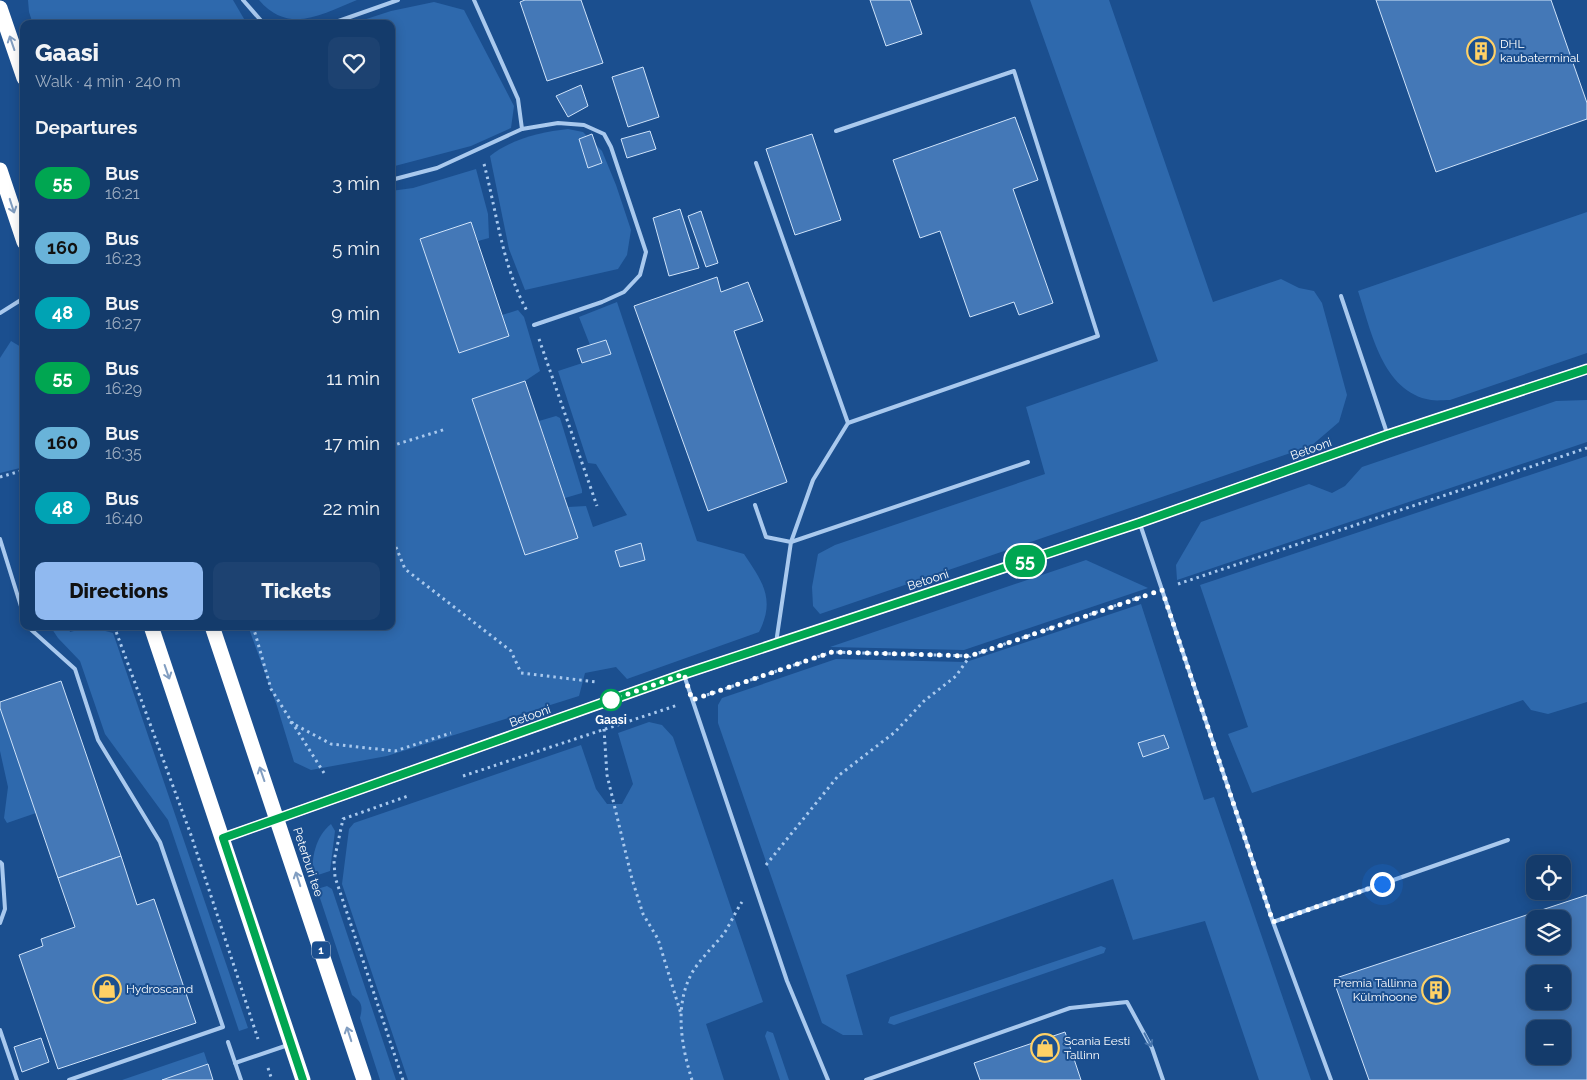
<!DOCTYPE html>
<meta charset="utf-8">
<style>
:root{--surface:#143b6b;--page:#1d4271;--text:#f1f3f6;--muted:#9dadc1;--line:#33557e;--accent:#90b9f0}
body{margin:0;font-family:Raleway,sans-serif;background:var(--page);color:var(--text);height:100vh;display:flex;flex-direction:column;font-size:19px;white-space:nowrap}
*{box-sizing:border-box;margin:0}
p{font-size:16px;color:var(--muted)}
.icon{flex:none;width:28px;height:28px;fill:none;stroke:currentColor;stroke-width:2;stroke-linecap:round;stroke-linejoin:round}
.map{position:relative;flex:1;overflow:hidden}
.sheet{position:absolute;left:20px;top:20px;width:375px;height:610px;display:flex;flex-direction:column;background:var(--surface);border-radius:10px;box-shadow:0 2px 12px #0003,0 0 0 1px var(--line)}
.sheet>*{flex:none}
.badge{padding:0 10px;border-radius:16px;font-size:18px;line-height:32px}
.controls{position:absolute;left:1526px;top:855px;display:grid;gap:10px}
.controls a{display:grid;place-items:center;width:45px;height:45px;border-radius:10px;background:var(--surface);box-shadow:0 2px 12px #0003,0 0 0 1px var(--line);font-size:25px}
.you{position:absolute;width:25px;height:25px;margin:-12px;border:4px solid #fff;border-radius:50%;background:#1a73e8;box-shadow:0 0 0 8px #1a73e833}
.map>.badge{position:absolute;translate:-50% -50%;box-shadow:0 0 0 2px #fff}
h2{padding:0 15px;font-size:19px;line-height:45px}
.round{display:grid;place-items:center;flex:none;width:52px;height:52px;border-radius:10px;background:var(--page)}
.headline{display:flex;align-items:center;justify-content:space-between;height:85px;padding:0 15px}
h1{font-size:24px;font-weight:800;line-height:38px}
.button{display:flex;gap:10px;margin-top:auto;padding:10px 15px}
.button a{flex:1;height:58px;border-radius:10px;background:var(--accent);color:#111;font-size:20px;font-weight:800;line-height:58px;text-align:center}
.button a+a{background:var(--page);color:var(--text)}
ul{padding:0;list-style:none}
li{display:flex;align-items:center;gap:15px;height:65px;padding:0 15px}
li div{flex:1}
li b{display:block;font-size:19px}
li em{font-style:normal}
li .badge{min-width:55px;font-weight:700;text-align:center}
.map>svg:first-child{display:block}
</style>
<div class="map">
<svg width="1587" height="1080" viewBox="0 0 1587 1080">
<rect width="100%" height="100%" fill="#1b4f8f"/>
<g fill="#2e69ad">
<polygon points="28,0 233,0 247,24 33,24 29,12"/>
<path d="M259,0h98c-35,14 -68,35 -98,0z"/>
<polygon points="1030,0 1109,0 1213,302 1281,279 1299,288 1314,291 1322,303 1347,395 1339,422 1311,446 820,614 813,606 812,587 818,554 835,545 1045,474 1026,407 1158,361"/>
<polygon points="434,2 464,10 514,106 511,128 471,146 391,167 391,24 351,24 391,11"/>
<path d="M568,129l15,3 19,19 14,34 15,45 -4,25 -9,14 -93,21 -16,-41 -19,-93c21,-17 51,-24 78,-27z"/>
<path d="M476,169l12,45 1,24 -11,3 -7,-18 -51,17 39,113 50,-17 -7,-21 16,-5 6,7 16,54 -15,10 -53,18 53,156 52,-17 -9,-31 18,-1 7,21 34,-12 -31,-51 -8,-1 -30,-92 52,-17 -4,-14 -16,5 -11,-28 38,-15 80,239 47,13c18,27 32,45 15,78l-132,47 -11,-12 -31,6 -6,23 -192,60 -76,14 -17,-8 -17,-56 -29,-80h143v-435l22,-3z"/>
<path d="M1587,212v141l-137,47c-6,0 -13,1 -19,0 -49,-8 -60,-70 -73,-109z"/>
<polygon points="11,341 21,347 24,354 24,467 0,473 0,358"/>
<polygon points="1587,400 1587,442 1177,580 1176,565 1201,522 1309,484 1332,493 1345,486 1362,467 1556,401"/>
<polygon points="556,416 560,418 582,490 582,493 565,498 539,421"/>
<polygon points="1587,456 1587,702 1548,714 1531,710 1523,700 1252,793 1228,734 1248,727 1200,585"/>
<polygon points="1086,560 1148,588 964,650 830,647"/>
<polygon points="1141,604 1204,800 1214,797 1311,1080 1259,1080 1205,921 1133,940 1113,879 846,975 863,1035 843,1035 822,1023 718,723 718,705 722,698 836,659 966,662"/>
<polygon points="50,626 68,626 70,632 90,627 113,633 248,1028 239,1031 168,820 105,734 80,661 58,638"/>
<polygon points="0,708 36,813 7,823 4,818 8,787 0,751"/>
<polygon points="649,722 662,725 673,737 763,1002 706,1024 724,1080 408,1080 342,884 349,829 354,823 581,745 596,789 607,804 622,804 633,784 618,733"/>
<path d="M331,824l4,7 -5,40 -18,6c0,-20 3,-40 19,-53z"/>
<path d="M327,886l5,3 64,191h-16l-20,-62c3,-12 2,-16 -8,-23l-35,-106z"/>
<polygon points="1101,946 1106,948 1104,953 894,1025 888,1023 890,1017"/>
<polygon points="767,1031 773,1033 789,1080 780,1080 765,1036"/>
<polygon points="204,1052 208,1064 162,1080 122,1080"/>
</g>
<g fill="#4478b7" stroke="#cfe3fa" fill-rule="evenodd">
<polygon points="525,0 581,0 603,63 547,81 520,2"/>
<polygon points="870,0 910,0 922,34 886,46"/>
<polygon points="1376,0 1551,0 1587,103 1587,119 1436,172"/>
<polygon points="643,67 659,117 628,127 612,77"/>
<polygon points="581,85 588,106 568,117 556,96"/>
<polygon points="1015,117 1038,180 1013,189 1053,303 1019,315 1014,302 970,317 940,231 920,238 893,160"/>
<polygon points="650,131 656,149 627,158 621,139"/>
<polygon points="592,134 602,163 588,168 579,139"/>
<polygon points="812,134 841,220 795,235 766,149"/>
<polygon points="680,209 699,268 669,276 653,218"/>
<polygon points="701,211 718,263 706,267 688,216"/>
<polygon points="471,222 509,336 459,353 420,239"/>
<polygon points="717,277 721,292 748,282 763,321 734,331 787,482 708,511 634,306"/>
<polygon points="606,340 611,354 582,363 577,349"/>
<polygon points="525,381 578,538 525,555 472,399"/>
<polygon points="641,543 645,560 620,567 615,551"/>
<polygon points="61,681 121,856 58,878 0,708 0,702"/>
<polygon points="1164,735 1169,748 1143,757 1138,743"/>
<polygon points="121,856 137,905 154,899 196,1023 58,1069 19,955 43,946 41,939 75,927 58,878"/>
<path d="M1587,895v185h-218l-36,-101zM1535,919h27v27h-27zM1535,974h27v27h-27zM1535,1029h27v27h-27z"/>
<polygon points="1065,1032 1081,1080 980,1080 974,1063"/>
<polygon points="41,1038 49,1062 22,1072 14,1047"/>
<polygon points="208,1064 213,1080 162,1080"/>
</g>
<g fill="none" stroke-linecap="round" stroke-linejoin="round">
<g stroke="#a9c9ee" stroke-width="3" stroke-dasharray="2.5 4" stroke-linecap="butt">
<path d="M484,164c13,49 18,101 43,147"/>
<polyline points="539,339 597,506"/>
<polyline points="391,446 446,429"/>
<polyline points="0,477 21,471 24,472"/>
<polyline points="391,535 405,569 511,651 521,673 597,682"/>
<polyline points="1178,584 1587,448"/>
<polyline points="114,626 191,835 258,1039"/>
<polyline points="253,626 271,689 324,773"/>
<polyline points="707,695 832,652 970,656 1146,595"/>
<polyline points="290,722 331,744 395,751 451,733"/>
<polyline points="604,729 607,775 632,879 643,914 658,939 681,1014"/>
<polyline points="463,776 678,705"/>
<polyline points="766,865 838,776 895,732 924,701 956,676 970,656"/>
<polyline points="268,1068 272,1080"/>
<polyline points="403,1080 335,877 334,861 343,819 408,796"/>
<path d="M692,1080c-11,-35 -19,-79 3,-112 9,-13 21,-24 30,-36 6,-10 11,-21 17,-30"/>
</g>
<g stroke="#a9c9ee" stroke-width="4">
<polyline points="243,0 264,24"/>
<polyline points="474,0 518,99 522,129"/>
<polyline points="330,24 398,0"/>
<polyline points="756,163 848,423"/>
<polyline points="391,180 437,168 522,129 558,123 584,125 604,134 611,147 646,252 640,275 624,292 602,302 534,325"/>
<polyline points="1341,296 1387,433"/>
<polyline points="0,313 24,298"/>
<polyline points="755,505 766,537 791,542 1028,462"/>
<polyline points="1140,524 1273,922 1331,1080"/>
<polyline points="0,539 24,616"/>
<polyline points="27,626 75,669 98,740 160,842 223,1027 69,1080"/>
<polyline points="776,643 791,542 813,480 848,423 1098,336 1014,71 836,131"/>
<polyline points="684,675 787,981 828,1080"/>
<polyline points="0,862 2,864 5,909 0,923"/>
<polyline points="1273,922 1508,840"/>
<polyline points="0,1030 17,1080"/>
<polyline points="228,1042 241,1080"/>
<polyline points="235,1063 288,1045"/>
<polyline points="866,1080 1070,1008 1127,1002 1152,1048 1163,1080"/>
</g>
<polyline stroke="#d6e6fa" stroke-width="10" points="223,838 684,674 1139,523 1387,435 1587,369"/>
<g stroke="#fff" stroke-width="15">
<polyline points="0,8 24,78"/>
<polyline points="0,170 24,242"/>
<polyline points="151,626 303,1080"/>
<polyline points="212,626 364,1080"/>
</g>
</g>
<defs><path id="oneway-shaft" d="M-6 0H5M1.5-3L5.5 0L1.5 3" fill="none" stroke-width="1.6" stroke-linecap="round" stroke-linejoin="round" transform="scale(1.25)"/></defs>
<g stroke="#829ec1">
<use href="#oneway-shaft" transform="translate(12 43) rotate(-109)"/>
<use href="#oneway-shaft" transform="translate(12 206) rotate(72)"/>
<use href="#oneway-shaft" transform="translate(167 672) rotate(71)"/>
<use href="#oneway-shaft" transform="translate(262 774) rotate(-109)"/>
<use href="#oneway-shaft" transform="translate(298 879) rotate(-108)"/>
<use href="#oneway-shaft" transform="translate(349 1034) rotate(-108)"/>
</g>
<use stroke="#4674ac" href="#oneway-shaft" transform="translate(1148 1040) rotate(62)"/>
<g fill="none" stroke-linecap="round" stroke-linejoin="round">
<defs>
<polyline id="line" points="303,1080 223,838 684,674 1139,523 1387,435 1587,369"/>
</defs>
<use href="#line" stroke="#fff" stroke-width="11"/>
<use href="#line" stroke="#00a651" stroke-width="8"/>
<polyline stroke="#fff" stroke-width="5" stroke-dasharray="0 9" points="611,700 684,674 692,700 832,652 970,656 1162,590 1273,922 1382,884"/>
</g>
<defs>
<symbol id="building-ring" viewBox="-11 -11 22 22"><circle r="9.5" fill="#1b4f8f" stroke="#ffd166" stroke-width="1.5"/><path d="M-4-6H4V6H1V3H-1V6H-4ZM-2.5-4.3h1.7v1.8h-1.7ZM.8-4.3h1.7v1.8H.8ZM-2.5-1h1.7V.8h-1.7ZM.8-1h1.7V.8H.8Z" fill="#ffd166"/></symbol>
<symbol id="shop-ring" viewBox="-11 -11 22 22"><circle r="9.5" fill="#1b4f8f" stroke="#ffd166" stroke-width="1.5"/><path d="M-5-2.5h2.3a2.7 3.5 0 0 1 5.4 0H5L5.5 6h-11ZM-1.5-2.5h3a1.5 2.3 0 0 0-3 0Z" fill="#ffd166"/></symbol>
</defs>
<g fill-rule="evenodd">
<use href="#building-ring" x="1465" y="35" width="32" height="32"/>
<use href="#shop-ring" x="91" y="973" width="32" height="32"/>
<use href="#building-ring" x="1420" y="974" width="32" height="32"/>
<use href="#shop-ring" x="1029" y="1032" width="32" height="32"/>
</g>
<circle fill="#fff" stroke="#00a651" stroke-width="2.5" cx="611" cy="700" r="10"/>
<g text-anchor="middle" stroke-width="4" stroke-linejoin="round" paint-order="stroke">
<rect fill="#1b4f8f" stroke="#bbcadd" stroke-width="1" x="312" y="941.5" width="18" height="17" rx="4"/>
<g font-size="11" font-weight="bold" fill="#fff">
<text x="321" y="954">1</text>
</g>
<g font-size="12" fill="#fff" stroke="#1b4f8f" text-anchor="start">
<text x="1500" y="48">DHL<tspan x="1500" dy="14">kaubaterminal</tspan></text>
<text x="1417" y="987" text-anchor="end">Premia Tallinna<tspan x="1417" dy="14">Külmhoone</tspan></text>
<text x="126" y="993">Hydroscand</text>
<text x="1064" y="1045">Scania Eesti<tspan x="1064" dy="14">Tallinn</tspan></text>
</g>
<g font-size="12" fill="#fff" stroke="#1b4f8f">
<text transform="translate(1311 449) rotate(-20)" y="4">Betooni</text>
<text transform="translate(928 580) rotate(-18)" y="4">Betooni</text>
<text transform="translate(530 716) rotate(-20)" y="4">Betooni</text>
<text transform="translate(308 862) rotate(72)" y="4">Peterburi tee</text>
</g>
<g font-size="12" font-weight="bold" fill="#fff" stroke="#1b4f8f">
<text x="611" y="724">Gaasi</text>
</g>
</g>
</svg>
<div class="controls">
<a><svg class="icon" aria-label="locate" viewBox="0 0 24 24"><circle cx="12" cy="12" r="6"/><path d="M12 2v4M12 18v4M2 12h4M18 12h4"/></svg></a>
<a><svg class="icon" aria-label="layers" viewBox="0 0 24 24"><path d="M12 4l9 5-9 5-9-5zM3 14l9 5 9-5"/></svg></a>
<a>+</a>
<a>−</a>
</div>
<div class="you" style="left:1382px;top:884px"></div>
<b class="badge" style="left:1025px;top:561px;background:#00a651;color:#fff">55</b>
<section class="sheet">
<div class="headline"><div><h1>Gaasi</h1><p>Walk · 4 min · 240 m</p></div><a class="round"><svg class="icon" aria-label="heart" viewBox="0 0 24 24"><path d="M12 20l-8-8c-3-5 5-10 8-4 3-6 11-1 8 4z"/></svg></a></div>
<h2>Departures</h2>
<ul>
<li><span class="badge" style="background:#00a651;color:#fff">55</span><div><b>Bus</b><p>16:21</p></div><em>3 min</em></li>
<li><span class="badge" style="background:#69b3d9;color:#111">160</span><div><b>Bus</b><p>16:23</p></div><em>5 min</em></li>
<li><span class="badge" style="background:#00a3b4;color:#fff">48</span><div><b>Bus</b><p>16:27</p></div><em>9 min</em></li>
<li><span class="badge" style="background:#00a651;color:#fff">55</span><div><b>Bus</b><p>16:29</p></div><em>11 min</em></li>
<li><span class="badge" style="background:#69b3d9;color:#111">160</span><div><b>Bus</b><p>16:35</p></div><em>17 min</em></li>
<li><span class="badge" style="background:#00a3b4;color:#fff">48</span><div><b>Bus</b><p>16:40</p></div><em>22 min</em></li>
</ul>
<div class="button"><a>Directions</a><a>Tickets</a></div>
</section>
</div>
